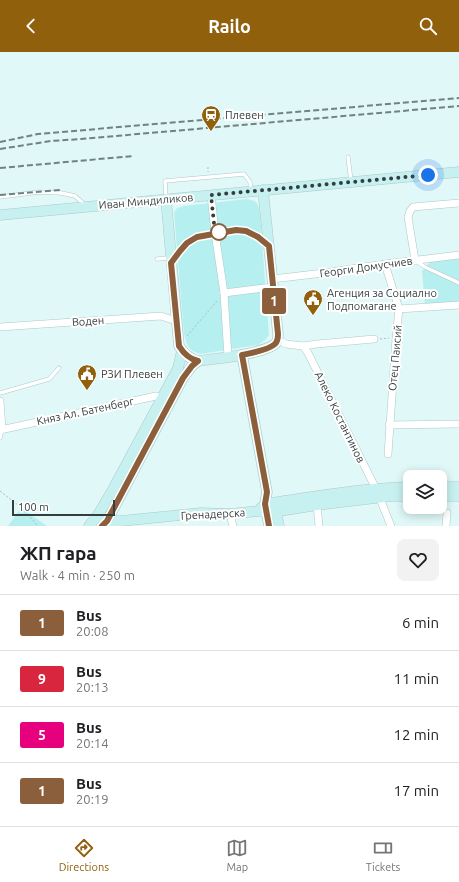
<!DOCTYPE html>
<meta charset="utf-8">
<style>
:root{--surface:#fff;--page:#f2f2f2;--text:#202124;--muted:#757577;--line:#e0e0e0;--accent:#90600c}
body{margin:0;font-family:Ubuntu,sans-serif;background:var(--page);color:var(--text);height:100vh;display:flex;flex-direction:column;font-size:15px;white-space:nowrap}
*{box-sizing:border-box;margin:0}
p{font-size:13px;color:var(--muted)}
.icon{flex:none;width:22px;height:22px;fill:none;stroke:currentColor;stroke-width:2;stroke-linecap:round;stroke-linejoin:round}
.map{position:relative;height:474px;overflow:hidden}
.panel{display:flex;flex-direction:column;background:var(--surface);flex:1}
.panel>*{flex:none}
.badge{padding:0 8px;border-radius:3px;font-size:14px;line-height:26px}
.buttons{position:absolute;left:403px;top:418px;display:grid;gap:8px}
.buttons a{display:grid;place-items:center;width:44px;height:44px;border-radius:8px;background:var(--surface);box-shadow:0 2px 10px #0003;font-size:20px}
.scale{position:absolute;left:12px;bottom:10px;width:103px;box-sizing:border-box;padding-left:4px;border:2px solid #353e3e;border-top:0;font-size:11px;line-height:14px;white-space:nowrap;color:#353e3e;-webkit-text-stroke:3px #fff;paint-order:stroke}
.you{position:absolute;width:20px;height:20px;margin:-10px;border:3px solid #fff;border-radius:50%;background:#1a73e8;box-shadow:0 0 0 6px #1a73e833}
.map>.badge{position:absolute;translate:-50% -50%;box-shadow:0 0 0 2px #fff}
.round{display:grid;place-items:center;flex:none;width:42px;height:42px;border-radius:8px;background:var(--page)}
.summary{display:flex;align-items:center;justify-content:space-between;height:68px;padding:0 20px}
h1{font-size:19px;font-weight:700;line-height:30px}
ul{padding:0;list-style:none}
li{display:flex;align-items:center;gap:12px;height:56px;padding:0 20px;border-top:1px solid var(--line)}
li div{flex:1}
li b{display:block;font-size:15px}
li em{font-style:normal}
li .badge{min-width:44px;font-weight:700;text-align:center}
header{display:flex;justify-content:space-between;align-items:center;height:52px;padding:0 20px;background:var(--accent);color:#fff;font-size:18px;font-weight:700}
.tabs{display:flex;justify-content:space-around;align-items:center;height:56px;border-top:1px solid var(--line);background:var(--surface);font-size:11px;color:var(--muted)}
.tabs a{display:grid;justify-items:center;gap:2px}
.tabs .active{color:var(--accent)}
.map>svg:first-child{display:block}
</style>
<header><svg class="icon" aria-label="back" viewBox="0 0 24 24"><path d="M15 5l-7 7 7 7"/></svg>Railo<svg class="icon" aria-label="search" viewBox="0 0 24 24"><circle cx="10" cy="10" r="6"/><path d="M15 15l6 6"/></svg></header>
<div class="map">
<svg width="459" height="474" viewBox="0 0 459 474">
<rect width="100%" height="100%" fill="#e0f8f8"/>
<g fill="#b6efef">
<path d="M247,147c10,2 11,4 13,14l9,122 -4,5 -7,5 -58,9c-12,-4 -13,-8 -16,-20l-10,-121 3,-5 7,-2z"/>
<polygon points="459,206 459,251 425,253 422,219 431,209"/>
<polygon points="21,456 47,474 8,474"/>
</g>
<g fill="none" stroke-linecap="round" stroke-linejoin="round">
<defs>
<g id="lane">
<polyline points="348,105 351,129"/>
<polyline points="0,145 39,140 61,141 75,144 85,153"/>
<polyline points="166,146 165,129 244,122 250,130 251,139"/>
<polyline points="157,207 169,206"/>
<path d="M174,207c4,-6 8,-13 14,-17 11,-7 44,-14 57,-12 8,2 15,8 21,13"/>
<polyline points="416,209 425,215 459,231"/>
<polyline points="0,341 49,327 59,316"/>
<polyline points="0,386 2,377"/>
</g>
<g id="street">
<polyline points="211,143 215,181 224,241 228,305"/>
<polyline points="415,208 408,165 410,159 413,155 459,151"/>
<polyline points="385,212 399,257 396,286 388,402"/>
<polyline points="272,227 324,221 385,212 459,203"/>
<polyline points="224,241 273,235"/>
<polyline points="399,257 459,253"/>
<polyline points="0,275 161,264 176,269"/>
<polyline points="278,288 286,292 303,294 317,292 374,287"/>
<polyline points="303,294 308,301 376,437 391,474"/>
<polyline points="0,349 2,377"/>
<polyline points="389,373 459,372"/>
<polyline points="0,378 156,344 165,347"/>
<polyline points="317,453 319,474"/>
<polyline points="230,462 233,474"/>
<polyline points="446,474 447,461"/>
</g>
<g id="secondary">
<path d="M166,147l13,147c5,8 10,13 19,15 16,-2 67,-7 78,-18 2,-2 2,-5 2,-9l-15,-144"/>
<polyline points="0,163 459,120"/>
<polyline points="242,303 267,440 265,452 269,474"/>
<polyline points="440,435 459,435"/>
<polyline points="440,444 459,444"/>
<polyline points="275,454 279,474"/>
<path d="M261,456l4,-4c48,-7 96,-16 145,-17"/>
<polyline points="98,463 107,469 121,469 201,461 230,462 258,459 267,461 317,453 392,444 410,444"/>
<polyline points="104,473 107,469 183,326 192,314 198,309"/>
<polyline points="89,474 98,463 112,439 162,346 178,316 182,299"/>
</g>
</defs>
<use href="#lane" stroke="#b0c7c7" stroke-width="4.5"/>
<use href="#street" stroke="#b0c7c7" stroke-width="8"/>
<use href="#secondary" stroke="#b0c7c7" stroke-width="11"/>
<g stroke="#aabebe" stroke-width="1" stroke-dasharray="2 2" stroke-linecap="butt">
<polyline points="208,115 208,120"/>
<polyline points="187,284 217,249"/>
<polyline points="380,287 389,286"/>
<polyline points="0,439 23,457 38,474"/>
</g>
<use href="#lane" stroke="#fff" stroke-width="3.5"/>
<use href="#street" stroke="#fff" stroke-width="7"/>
<use href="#secondary" stroke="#c7f1f1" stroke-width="10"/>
<g stroke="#728181" stroke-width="2" stroke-dasharray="6 3" stroke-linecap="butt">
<polyline points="0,90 38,82 459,46"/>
<polyline points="0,97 51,89 81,87 459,54"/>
<polyline points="0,116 133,104"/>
<polyline points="0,143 61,138"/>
</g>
</g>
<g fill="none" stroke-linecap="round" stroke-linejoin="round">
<defs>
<path id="line" d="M102,474l5,-5 76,-143 9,-12 6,-5c-9,-2 -14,-7 -19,-15l-8,-83 9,-12 7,-8 10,-6 39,-7 10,1 12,6 11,9 9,88c0,4 0,7 -3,10 -6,6 -24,9 -33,11l25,137 -2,12 4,22"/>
</defs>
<use href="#line" stroke="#fff" stroke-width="9"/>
<use href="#line" stroke="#8b5e3c" stroke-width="6"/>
<polyline stroke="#353e3e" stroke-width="4" stroke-dasharray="0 7.2" points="219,180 215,181 211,143 428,123"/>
</g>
<defs>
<symbol id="station-pin" viewBox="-11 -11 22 30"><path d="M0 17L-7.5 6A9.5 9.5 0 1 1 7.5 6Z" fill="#90600c" stroke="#fff"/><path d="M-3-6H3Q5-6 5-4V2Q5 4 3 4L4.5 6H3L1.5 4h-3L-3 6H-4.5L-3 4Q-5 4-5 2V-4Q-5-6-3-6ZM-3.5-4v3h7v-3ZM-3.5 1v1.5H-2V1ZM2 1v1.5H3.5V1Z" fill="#fff"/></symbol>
<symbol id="civic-pin" viewBox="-11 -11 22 30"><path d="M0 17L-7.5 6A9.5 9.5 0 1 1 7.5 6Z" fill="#90600c" stroke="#fff"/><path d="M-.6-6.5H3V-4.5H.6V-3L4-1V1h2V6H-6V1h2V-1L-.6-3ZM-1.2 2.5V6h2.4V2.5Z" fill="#fff"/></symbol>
</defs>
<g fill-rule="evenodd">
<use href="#station-pin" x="200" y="52" width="22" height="30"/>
<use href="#civic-pin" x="302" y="236" width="22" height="30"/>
<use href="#civic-pin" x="76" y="311" width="22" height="30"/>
</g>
<circle fill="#fff" stroke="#8b5e3c" stroke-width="2" cx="219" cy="180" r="8"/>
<g text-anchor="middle" stroke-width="4" stroke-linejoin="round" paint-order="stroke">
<g font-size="11" fill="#353e3e" stroke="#fff" text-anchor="start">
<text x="225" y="67">Плевен</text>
<text x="327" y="245">Агенция за Социално<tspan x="327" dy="13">Подпомагане</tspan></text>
<text x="101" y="326">РЗИ Плевен</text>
</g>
<g font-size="11" fill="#353e3e" stroke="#fff">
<text transform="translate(146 149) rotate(-5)" y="4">Иван Миндиликов</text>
<text transform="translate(366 215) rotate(-8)" y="4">Георги Домусчиев</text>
<text transform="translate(88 269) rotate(-4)" y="4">Воден</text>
<text transform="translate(395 306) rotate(-85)" y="4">Отец Паисий</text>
<text transform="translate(85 359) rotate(-12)" y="4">Княз Ал. Батенберг</text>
<text transform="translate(340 365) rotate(64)" y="4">Алеко Костантинов</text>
<text transform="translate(213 462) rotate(-3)" y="4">Гренадерска</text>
</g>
</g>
</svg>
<div class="buttons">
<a><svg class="icon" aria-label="layers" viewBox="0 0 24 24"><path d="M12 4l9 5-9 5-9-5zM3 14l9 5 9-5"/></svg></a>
</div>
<div class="scale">100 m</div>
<div class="you" style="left:428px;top:123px"></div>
<b class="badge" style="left:274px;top:249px;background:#8b5e3c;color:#fff">1</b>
</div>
<section class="panel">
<div class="summary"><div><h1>ЖП гара</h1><p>Walk · 4 min · 250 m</p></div><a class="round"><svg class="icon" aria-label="heart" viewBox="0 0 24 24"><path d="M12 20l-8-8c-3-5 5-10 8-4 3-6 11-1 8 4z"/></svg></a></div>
<ul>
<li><span class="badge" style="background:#8b5e3c;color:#fff">1</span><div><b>Bus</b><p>20:08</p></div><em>6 min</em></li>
<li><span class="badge" style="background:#d7263d;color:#fff">9</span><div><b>Bus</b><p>20:13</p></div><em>11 min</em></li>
<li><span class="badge" style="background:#e6007e;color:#fff">5</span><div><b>Bus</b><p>20:14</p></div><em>12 min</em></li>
<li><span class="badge" style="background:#8b5e3c;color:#fff">1</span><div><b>Bus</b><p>20:19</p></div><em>17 min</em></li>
</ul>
</section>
<nav class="tabs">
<a class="active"><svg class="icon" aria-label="directions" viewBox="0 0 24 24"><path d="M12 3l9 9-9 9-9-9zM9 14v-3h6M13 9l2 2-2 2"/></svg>Directions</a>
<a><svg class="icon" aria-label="map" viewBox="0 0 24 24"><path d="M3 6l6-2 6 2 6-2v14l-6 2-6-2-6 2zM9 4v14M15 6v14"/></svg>Map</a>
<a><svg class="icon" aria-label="tickets" viewBox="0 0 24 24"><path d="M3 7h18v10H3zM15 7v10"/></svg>Tickets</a>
</nav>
